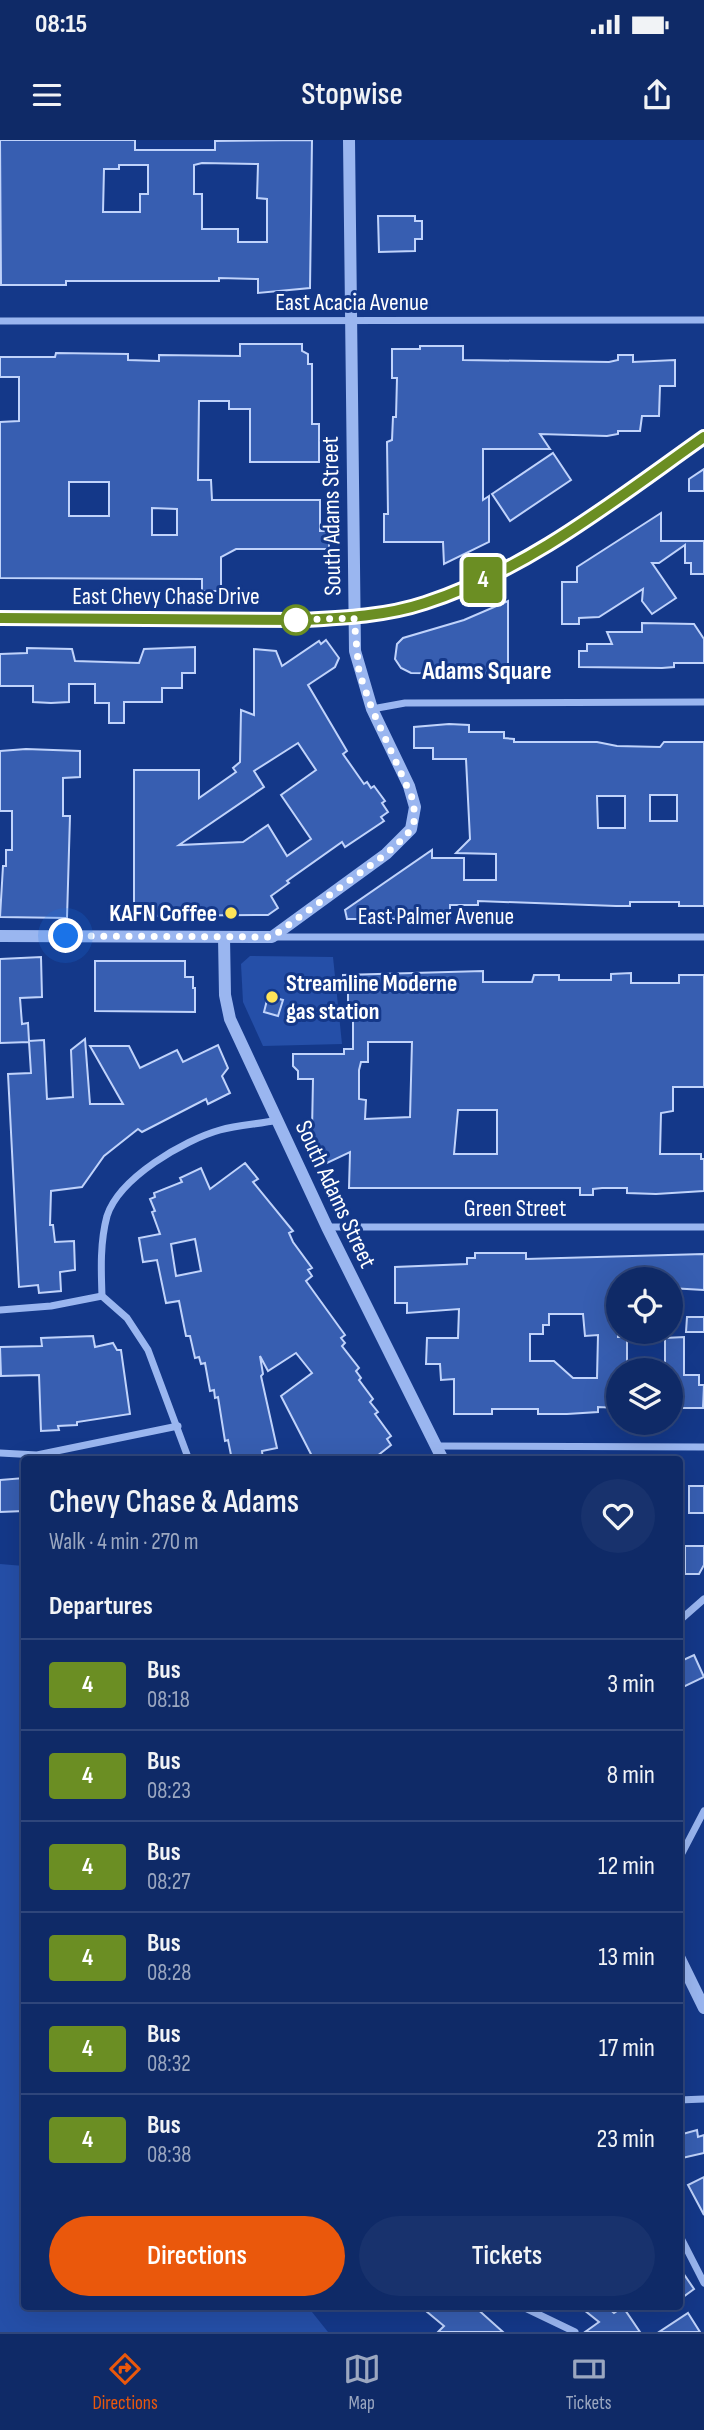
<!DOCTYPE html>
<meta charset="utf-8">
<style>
:root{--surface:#0f2a67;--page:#18326d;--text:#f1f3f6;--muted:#9ba7c0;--line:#2f467b;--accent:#ea580c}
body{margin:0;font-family:"Sofia Sans Condensed",sans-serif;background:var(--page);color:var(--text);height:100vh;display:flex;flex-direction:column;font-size:26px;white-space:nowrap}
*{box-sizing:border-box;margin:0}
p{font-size:23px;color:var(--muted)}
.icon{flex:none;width:38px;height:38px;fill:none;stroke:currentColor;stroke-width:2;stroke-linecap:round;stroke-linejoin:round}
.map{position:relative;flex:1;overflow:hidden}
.sheet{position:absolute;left:21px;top:1316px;width:662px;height:854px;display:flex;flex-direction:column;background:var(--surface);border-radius:7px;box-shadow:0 7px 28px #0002,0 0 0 2px var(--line)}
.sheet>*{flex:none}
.badge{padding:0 14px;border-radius:5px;font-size:24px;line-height:46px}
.controls{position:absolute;left:606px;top:1127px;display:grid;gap:14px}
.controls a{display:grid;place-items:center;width:77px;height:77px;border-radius:50%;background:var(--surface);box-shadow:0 7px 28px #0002,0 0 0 2px var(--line);font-size:35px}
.you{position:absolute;width:35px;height:35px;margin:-18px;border:5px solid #fff;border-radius:50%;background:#1a73e8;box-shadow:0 0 0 10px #1a73e833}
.map>.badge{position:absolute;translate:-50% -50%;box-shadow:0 0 0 4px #fff}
h2{padding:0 28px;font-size:26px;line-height:63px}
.round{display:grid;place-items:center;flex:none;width:74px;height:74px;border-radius:37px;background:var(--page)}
.overview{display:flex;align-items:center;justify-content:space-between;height:119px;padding:0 28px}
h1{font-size:33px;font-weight:600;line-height:52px}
.primary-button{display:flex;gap:14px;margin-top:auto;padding:14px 28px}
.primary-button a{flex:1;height:80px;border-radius:42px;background:var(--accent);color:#fff;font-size:28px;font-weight:600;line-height:80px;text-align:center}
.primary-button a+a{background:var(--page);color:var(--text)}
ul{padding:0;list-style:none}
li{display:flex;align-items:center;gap:21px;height:91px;padding:0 28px;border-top:2px solid var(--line)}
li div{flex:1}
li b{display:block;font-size:26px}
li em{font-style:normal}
li .badge{min-width:77px;font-weight:700;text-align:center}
.status{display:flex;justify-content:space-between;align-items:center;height:49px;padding:0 35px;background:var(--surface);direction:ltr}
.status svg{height:19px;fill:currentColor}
header{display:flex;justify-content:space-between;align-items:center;height:91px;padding:0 28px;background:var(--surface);font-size:32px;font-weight:600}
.menu{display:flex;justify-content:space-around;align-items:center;height:98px;border-top:2px solid var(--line);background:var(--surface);font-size:19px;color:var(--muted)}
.menu a{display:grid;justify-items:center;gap:4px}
.menu .current{color:var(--accent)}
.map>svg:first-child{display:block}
</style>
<div class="status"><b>08:15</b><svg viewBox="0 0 49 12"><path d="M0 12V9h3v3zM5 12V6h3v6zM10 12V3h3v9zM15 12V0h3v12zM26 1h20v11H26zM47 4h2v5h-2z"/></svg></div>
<header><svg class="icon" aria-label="menu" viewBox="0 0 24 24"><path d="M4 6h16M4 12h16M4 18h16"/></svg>Stopwise<svg class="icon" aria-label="share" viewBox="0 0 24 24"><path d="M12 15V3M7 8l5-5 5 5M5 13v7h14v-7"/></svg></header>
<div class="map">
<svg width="704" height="2192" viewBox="0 0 704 2192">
<rect width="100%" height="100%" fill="#143889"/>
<g fill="#254fa8">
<polygon points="250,816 333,817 342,904 263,906 243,862 241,824"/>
<polygon points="0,1424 24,1426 24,2166 308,2167 328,2192 0,2192"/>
</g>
<g fill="#375eb1" stroke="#c0d3fb" stroke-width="2" fill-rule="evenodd">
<path d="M0,0h135v10h80v-9l97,-1 -2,148 -52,5v-14l-39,-1v3h-153v4h-65zM202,23l56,1 -1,34 10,1v43h-29v-13h-36v-35h-8v-29zM119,25h29v29h-8v18h-37l1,-43h15z"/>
<polygon points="378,76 415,76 415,81 422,81 422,99 415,99 415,111 379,112"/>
<path d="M240,204h62v7l6,3v10h4v60h7v38h-69v-53h-21v-8h-30l-1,79h13l1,20h108v31h9v18h-93l-15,8v34h-19v-12l-202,-1v-156l19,-1v-44h-19v-20h55l1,-4 72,1v6l31,1v-6l81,1zM69,342h40v34h-40zM152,368l25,1v26h-25z"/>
<polygon points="420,206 463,206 463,220 609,222 618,220 618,215 633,215 633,222 675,220 675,246 660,246 659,276 642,276 640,291 618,291 618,294 607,296 540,294 550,309 483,309 483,360 489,356 489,402 444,424 443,402 384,402 384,374 388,374 387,302 392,300 393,277 396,277 397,238 392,238 392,209 420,209"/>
<polygon points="553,313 571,340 510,381 492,354"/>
<polygon points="704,329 704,351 689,351 689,339"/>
<polygon points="661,373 661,401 704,401 704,434 691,434 691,423 685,423 685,405 659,423 652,423 676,458 652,474 642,461 643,449 599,477 579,478 579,484 562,484 562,442 577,442 577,427"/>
<polygon points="508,461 508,534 411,533 401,528 395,519 397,504 403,498 464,480"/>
<polygon points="642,483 694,484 704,499 704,523 674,523 674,527 662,528 579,527 579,511 587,511 587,504 612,504 607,492 642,492"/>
<path d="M326,500l13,18 -4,9 -27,18 39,66 -4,3 21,30 3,-2 4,6 3,-2 11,15 -3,2 6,9 -7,5 3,4 -39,26 -3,-5 -55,39 2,2 -18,13 7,12 -10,7 -134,1v-146h65v28l37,-26 -3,-4 7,-6 1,-52 13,5v-66l22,2 6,15 37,-25 2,3zM298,603l18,27 -35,25 30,44 -24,17 -19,-31 -25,17 -64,3 85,-58 -10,-16z"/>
<polygon points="195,507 195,533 182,533 182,548 162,548 162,562 124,562 124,583 109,583 109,563 95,563 95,544 69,544 69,562 51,563 33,562 33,546 0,546 0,514 27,513 27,508 72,509 75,521 139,523 144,509"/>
<path d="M449,584l20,1v7h35v6l10,1v3h83l20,4 43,1 4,-5h40v164h-25v-4h-49v4h-14l-138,-5v4h-28v14h-103l-2,-9 87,-60v8h32v22h32v-26l-40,-1 14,-14 -4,-80h-33v-11h-19v-21zM650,655h27v26h-27zM597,656h28v32h-27z"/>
<polygon points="26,609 80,611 80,637 63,638 63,676 70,676 67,778 0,777 3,726 6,726 6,710 12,710 12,671 0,671 0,611"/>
<polygon points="41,817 42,857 20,858 22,884 28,883 29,901 44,900 47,959 73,957 71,910 85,899 90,964 123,964 90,906 129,906 140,928 177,910 183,922 218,905 228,928 222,936 230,953 208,964 206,959 142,992 138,989 104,1016 82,1047 51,1051 50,1085 53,1085 55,1102 74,1101 75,1130 60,1132 61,1151 39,1153 38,1145 19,1147 8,934 31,933 29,902 0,903 0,819"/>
<polygon points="95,821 185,821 185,837 193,837 193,848 195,848 195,872 95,871"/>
<path d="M483,831v11h49l2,-7h25v5h52v-6l20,-1v10h48v-8h25v112h-31v24l-12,2 -1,41h41v5h3v32l-48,3 -29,-1v-5h-25l-9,1v6h-13v-7h-231l1,-36 -23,11 -15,-32 1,-52h-15v-8l-5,-5v-12h51v-5h9v-38h-5v-23h-5v-13zM368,902h44l-2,75 -45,2 1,-19 -7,-1v-29l2,-8h7zM458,970h39v44h-43z"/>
<polygon points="268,856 283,860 278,876 264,872"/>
<path d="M245,1023l13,16 -5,3 40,49 -4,2 4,9 19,26 -4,2 4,6 -6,5 39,54 -4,3 4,5 -3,3 17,22 -3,3 5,7 -2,2 14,19 -3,3 8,10 -3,2 16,22 -4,3 4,6 -19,15h-58l-33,-64 31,-23 -16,-20 -28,18 -8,-15 3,18 -2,2 16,72 -15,3 1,9h-31l-4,-20 -3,1 -7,-44 -3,1 -1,-8 -4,1 -5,-28 -4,1 -2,-7 -4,1 -5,-22h-4l-7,-35 -13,2 -9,-43 -14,2 -4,-24 21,-4 -8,-22 3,-1 -5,-12 5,-2 -1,-4 28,-11 -2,-4 21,-10 9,21zM195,1099l6,32 -25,5 -5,-32z"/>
<path d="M475,1113h51v6l178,-5v36l-34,-2v-9h-52v58h9v33h-9v38l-20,-1v5l-31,2h-29v-5h-46v5h-38v-35l-13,1 -1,-16h-14l1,-26h31l1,-29 -52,4v-10h-12v-36l72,-3v-6h8zM549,1174h34l2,22 13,-1 -1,43h-24l-19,-17h-24v-27h13v-9h6z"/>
<polygon points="687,1177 704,1177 704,1192 686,1192"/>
<polygon points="93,1196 95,1207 113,1203 117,1210 121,1210 130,1274 77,1282 77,1285 58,1286 59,1290 41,1291 39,1235 1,1236 0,1207 42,1206 41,1198"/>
<polygon points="684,1197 684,1235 699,1235 699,1245 704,1245 703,1268 670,1268 670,1230 665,1230 665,1198"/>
<polygon points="24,1338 24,1371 0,1372 0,1340"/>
<rect x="689" y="1346" width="15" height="27"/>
<polygon points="685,1406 704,1406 704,1425 699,1434 685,1434"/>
<polygon points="694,1515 704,1537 679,1549 679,1522"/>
<polygon points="697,1990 698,1997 704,1995 704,2013 682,2018 679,1995"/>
<polygon points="704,2037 704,2075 688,2045"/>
<polygon points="679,2127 694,2149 679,2160"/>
<polygon points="420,2166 474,2166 503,2192 438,2192 444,2186"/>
<polygon points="579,2166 606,2166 614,2173 623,2167 640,2192 585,2192 599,2182"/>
<polygon points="688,2173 700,2192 659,2192"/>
</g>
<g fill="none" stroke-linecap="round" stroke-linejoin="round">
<g stroke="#9ab6f0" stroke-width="7">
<polyline points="0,181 704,180"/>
<polyline points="372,569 405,563 704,562"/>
<polyline points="274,797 704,797"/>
<polyline points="327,1087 704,1087"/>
<polyline points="0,1170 51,1166 102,1156"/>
<polyline points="437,1306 704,1307"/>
<polyline points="0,1313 37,1315 178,1286"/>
<path d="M189,1320l-41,-110 -21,-32 -25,-22c-1,-27 -2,-54 5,-80 12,-38 77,-76 113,-86 18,-5 39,-6 58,-10"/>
<polyline points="679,1481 704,1459"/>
<polyline points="679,1719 704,1671"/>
<polyline points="679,1960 704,1959"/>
<polyline points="679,2094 704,2143"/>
<polyline points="521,2166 575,2192"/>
</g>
<g stroke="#9ab6f0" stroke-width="12">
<polyline points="0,796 272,797 386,714 411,689 415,667 409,646 372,569 355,511 349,0"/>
<polyline points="224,797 225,855 230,879 327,1087 443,1320"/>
<polyline points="679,1817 704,1868"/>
</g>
<path stroke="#c7d7fb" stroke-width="14" d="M0,478l303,2c40,-2 83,-4 122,-17 103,-34 191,-104 279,-166"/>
</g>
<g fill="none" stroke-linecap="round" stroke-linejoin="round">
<defs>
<path id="line" d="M0,478l303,2c40,-2 83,-4 122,-17 103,-33 191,-104 279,-166"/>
</defs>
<use href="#line" stroke="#fff" stroke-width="16"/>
<use href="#line" stroke="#6b8e23" stroke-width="10"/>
<polyline stroke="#fff" stroke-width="7" stroke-dasharray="0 12.6" points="66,796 272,797 386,714 407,695 414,682 414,662 372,569 359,532 354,478 296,480"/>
</g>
<circle fill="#fff" stroke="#6b8e23" stroke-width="3.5" cx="296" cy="480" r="14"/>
<g fill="#ffe458" stroke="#143889" stroke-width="2.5">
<circle cx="231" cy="773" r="7"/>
<circle cx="272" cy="857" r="7"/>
</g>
<g text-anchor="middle" stroke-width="6" stroke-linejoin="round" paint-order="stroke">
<g font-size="24" fill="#fff" stroke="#143889">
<text x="352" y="170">East Acacia Avenue</text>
<text transform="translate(331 376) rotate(-91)" y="8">South Adams Street</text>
<text x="166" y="464">East Chevy Chase Drive</text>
<text x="436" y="784">East Palmer Avenue</text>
<text transform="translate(336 1054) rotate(65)" y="8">South Adams Street</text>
<text x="515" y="1076">Green Street</text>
</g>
<g font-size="24" font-weight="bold" fill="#fff" stroke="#143889" text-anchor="end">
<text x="217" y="781">KAFN Coffee</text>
<text x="286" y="851" text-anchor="start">Streamline Moderne<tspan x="286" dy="28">gas station</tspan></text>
</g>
<g font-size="26" font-weight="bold" fill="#fff" stroke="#143889">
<text x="487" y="539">Adams Square</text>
</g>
</g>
</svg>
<div class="controls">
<a><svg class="icon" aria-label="locate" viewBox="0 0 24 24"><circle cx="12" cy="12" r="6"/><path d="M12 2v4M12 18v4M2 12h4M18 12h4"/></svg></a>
<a><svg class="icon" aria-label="layers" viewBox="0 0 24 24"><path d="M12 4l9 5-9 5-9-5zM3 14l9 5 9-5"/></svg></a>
</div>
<div class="you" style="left:66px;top:796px"></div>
<b class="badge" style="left:483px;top:440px;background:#6b8e23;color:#fff">4</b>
<section class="sheet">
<div class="overview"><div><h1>Chevy Chase &amp; Adams</h1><p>Walk · 4 min · 270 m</p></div><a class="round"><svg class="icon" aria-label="heart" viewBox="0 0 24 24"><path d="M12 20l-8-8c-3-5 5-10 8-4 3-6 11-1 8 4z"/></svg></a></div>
<h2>Departures</h2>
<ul>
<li><span class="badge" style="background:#6b8e23;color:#fff">4</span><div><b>Bus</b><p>08:18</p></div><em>3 min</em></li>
<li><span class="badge" style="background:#6b8e23;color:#fff">4</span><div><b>Bus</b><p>08:23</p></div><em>8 min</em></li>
<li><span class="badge" style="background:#6b8e23;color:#fff">4</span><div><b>Bus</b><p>08:27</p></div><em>12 min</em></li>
<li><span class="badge" style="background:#6b8e23;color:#fff">4</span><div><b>Bus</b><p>08:28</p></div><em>13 min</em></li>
<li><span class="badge" style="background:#6b8e23;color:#fff">4</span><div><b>Bus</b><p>08:32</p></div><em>17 min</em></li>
<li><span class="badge" style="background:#6b8e23;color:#fff">4</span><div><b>Bus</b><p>08:38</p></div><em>23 min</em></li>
</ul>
<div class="primary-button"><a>Directions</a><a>Tickets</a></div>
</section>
</div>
<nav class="menu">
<a class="current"><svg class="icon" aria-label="directions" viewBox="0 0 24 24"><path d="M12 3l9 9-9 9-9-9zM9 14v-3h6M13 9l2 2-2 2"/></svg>Directions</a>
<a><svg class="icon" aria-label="map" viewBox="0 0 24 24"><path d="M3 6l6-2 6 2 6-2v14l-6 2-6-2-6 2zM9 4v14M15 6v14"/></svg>Map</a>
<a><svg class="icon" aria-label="tickets" viewBox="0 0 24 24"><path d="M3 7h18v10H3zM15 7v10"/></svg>Tickets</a>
</nav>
